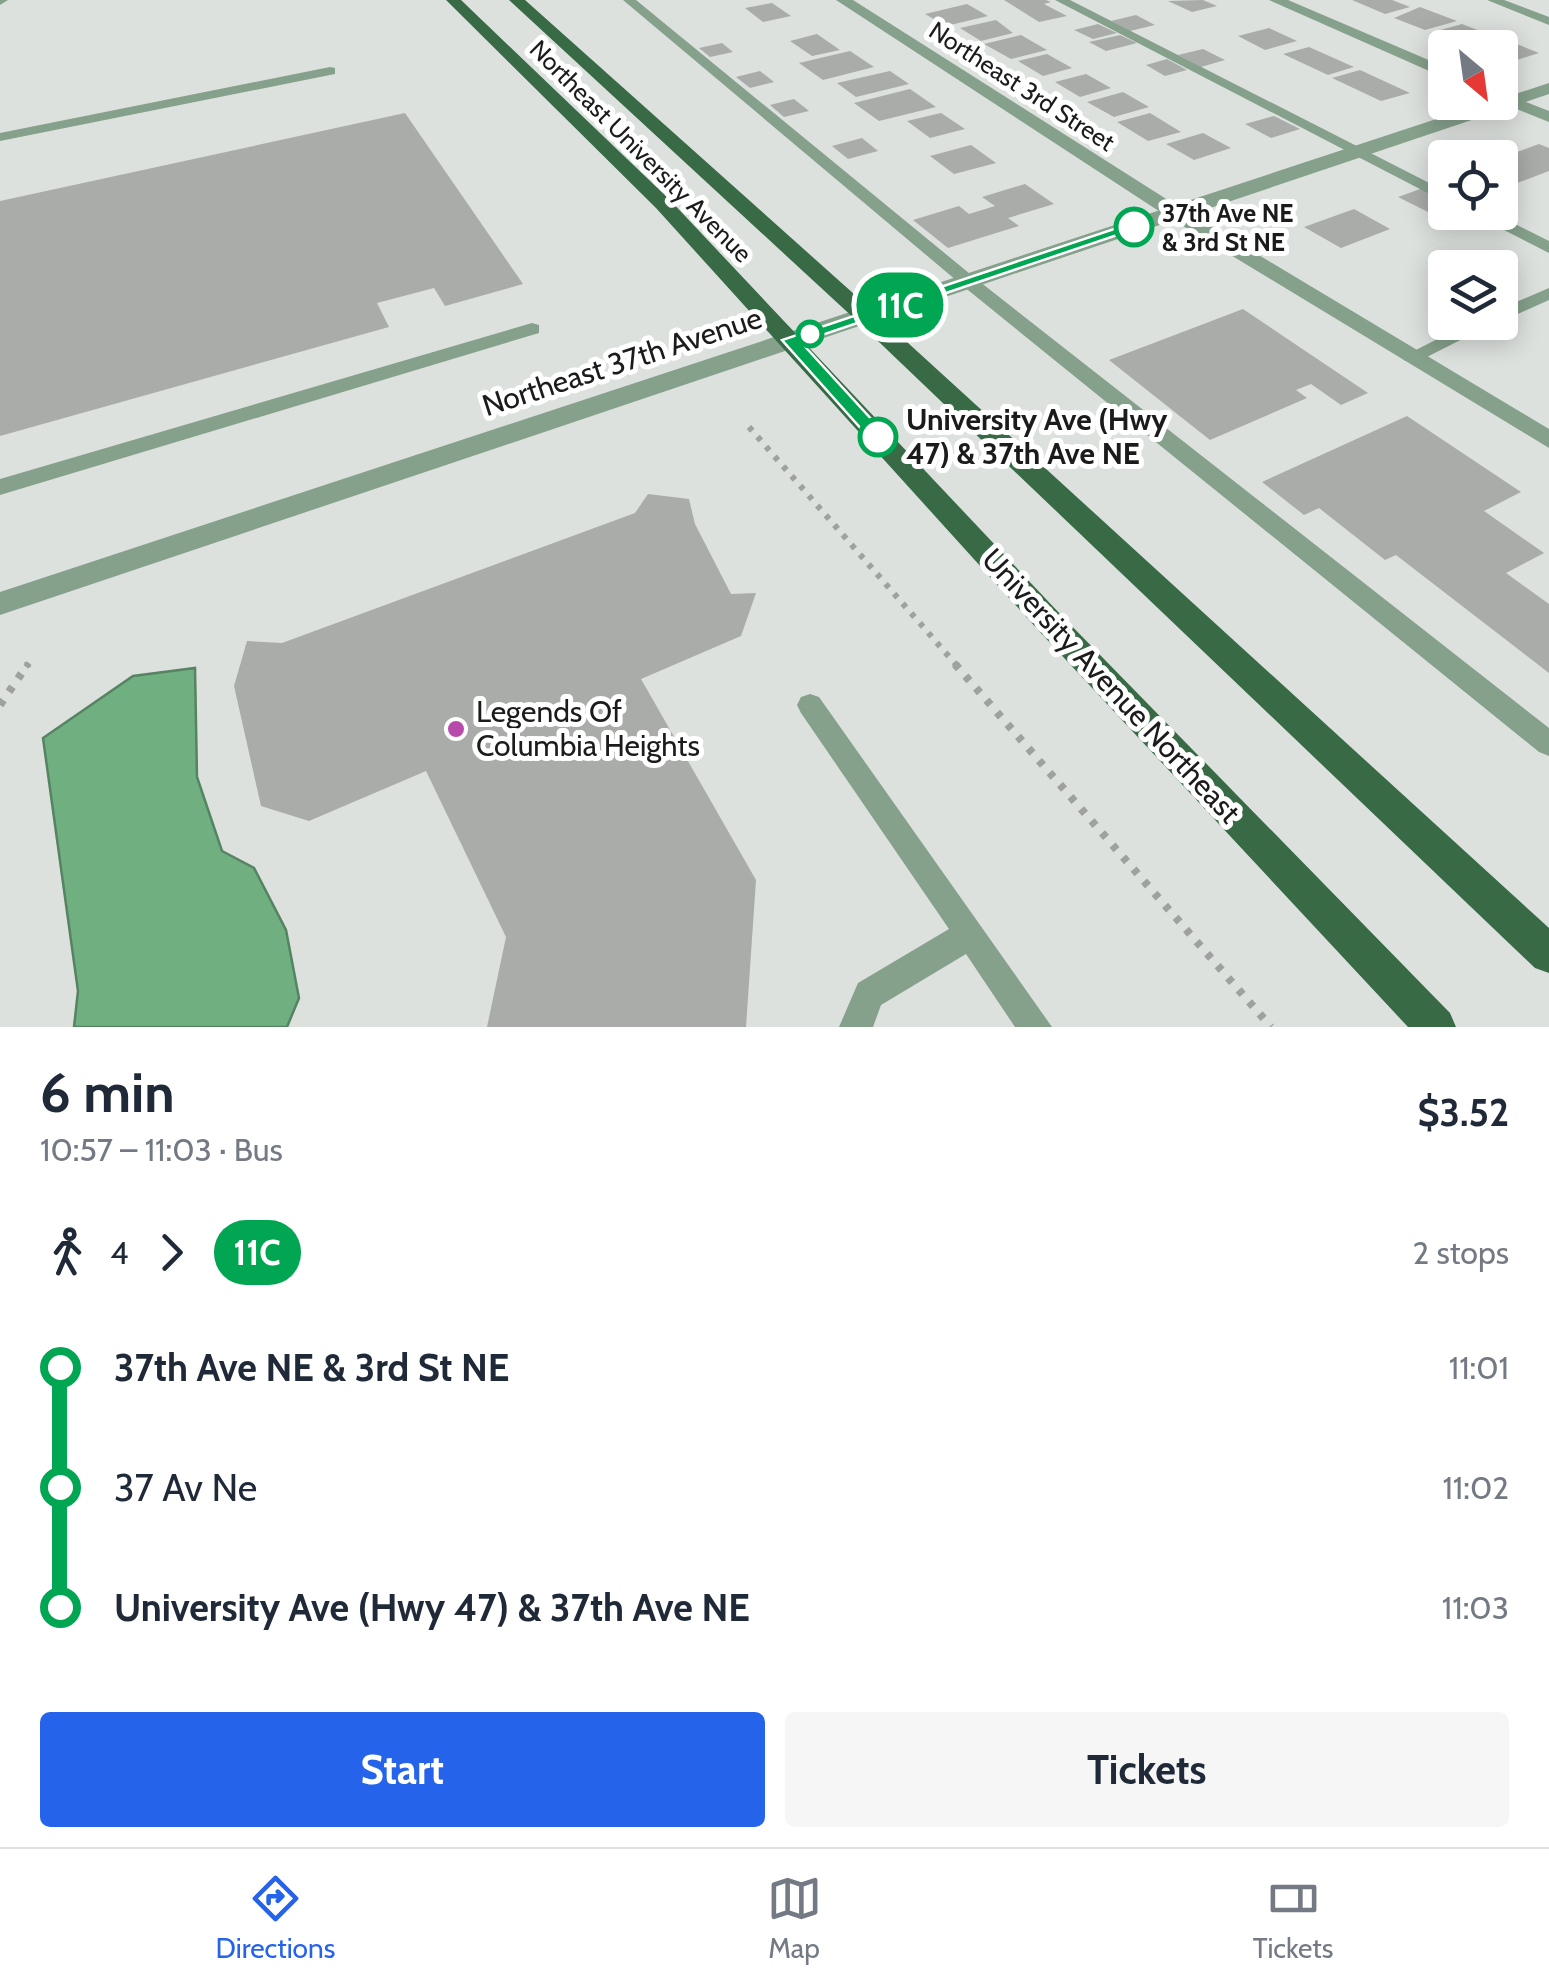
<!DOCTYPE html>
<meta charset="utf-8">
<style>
:root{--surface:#fff;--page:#f6f6f7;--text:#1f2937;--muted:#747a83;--line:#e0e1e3;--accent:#2563eb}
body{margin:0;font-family:Cabin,sans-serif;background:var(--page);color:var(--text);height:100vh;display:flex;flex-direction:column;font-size:38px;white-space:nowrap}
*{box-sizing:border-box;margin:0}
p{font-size:32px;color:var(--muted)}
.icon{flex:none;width:55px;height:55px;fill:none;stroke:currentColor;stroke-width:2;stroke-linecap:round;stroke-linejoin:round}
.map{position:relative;height:1027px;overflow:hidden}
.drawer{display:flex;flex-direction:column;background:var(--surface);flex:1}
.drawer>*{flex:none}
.badge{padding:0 20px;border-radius:32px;font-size:35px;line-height:65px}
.needle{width:65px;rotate:151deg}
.controls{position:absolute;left:1428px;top:30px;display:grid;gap:20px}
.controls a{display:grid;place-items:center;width:90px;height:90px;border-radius:10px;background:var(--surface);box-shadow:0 5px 25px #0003;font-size:50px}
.map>.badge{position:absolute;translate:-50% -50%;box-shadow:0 0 0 5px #fff}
.legs{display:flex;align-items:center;gap:15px;height:110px;padding:0 40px;font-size:32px}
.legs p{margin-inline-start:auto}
.head{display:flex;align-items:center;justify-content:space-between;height:170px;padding:0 40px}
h1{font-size:55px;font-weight:800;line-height:75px}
.button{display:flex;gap:20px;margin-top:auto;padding:20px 40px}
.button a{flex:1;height:115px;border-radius:10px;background:var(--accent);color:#fff;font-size:40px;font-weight:800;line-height:115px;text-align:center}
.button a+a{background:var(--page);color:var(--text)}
ul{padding:0 40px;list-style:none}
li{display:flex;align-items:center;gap:35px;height:120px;font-size:38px}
li i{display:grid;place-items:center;width:15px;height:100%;margin:0 12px;background:currentColor}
li i::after{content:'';width:25px;height:25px;margin:-12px;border:8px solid;border-radius:50%;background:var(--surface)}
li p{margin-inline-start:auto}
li:first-child i{background:linear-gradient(#0000 50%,currentColor 0)}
li:last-child i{background:linear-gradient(currentColor 50%,#0000 0)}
.dock{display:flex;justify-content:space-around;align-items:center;height:140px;border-top:2px solid var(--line);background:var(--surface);font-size:28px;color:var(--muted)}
.dock a{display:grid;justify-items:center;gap:5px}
.dock .current{color:var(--accent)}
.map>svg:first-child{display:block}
</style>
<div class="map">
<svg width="1549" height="1027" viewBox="0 0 1549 1027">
<rect width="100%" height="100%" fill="#dde1de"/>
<polygon fill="#70b080" stroke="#568361" stroke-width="2.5" points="195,668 197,777 222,851 254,868 286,930 299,998 287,1027 74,1027 78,991 43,738 133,676"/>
<g fill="#a9aca9">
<polygon points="1004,0 1046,0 1051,2 1044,4 1067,16 1039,22"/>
<polygon points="1203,0 1217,6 1192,12 1168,1"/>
<polygon points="1352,0 1392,0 1410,7 1385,14"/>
<polygon points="772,3 791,16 763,22 745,8"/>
<polygon points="967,4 988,16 946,26 925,14"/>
<polygon points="1420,7 1457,21 1425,30 1394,18"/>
<polygon points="1136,15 1155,25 1130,31 1111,21"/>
<polygon points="996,20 1013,33 981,41 960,28"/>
<polygon points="1098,24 1117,33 1093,39 1074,30"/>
<polygon points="1462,24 1498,38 1466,47 1430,33"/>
<polygon points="1269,28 1297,41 1265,50 1238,36"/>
<polygon points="817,34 840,50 812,56 790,41"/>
<polygon points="1021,35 1047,50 1011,59 984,44"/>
<polygon points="1120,35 1137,43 1106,51 1089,42"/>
<polygon points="1507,40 1539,53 1507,63 1500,61 1500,48 1487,47"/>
<polygon points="722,43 733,52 710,57 699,48"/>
<polygon points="1309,47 1354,67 1328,75 1283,54"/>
<polygon points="1203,49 1225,60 1201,67 1178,55"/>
<polygon points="850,51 874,67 823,80 799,63"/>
<polygon points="1047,54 1072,68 1043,76 1018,61"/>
<polygon points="1167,59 1187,70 1165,76 1146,65"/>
<polygon points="1360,70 1410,93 1381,101 1332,78"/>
<polygon points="760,71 774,82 750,88 736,77"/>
<polygon points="890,71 909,84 856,97 837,83"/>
<polygon points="1086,74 1111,88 1080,97 1055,82"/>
<polygon points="910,89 936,107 879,121 854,103"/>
<polygon points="1123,92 1149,107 1114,117 1087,102"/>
<polygon points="794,99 809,111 784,117 770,105"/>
<polygon points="405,113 523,284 445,306 434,288 377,303 389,327 0,436 0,201"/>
<polygon points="941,113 965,129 930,138 907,121"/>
<polygon points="1150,113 1181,132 1148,141 1117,122"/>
<polygon points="1274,116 1300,129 1271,138 1245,124"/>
<polygon points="1203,133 1231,148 1194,160 1166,144"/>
<polygon points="862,138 878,151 848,159 832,146"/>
<polygon points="1539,144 1549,148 1549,171 1509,186 1500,182 1500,158"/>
<polygon points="971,145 996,163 954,174 930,156"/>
<polygon points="1025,184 1054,204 1008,218 1019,226 948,248 913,220 959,206 969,214 995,206 982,197"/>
<polygon points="1423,188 1445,199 1445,209 1432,214 1398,197"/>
<polygon points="1354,209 1390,229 1341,248 1304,227"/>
<polygon points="1243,309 1368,393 1341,405 1311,384 1296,390 1307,398 1210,440 1109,360"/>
<polygon points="1407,416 1521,492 1484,511 1544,553 1506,573 1549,604 1549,673 1396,555 1385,560 1319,508 1304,515 1262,482"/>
<polygon points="648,494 689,499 695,524 731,594 756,593 741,636 641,679 756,880 746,1027 487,1027 506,937 426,771 309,821 261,806 234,686 247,641 282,643 635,513"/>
</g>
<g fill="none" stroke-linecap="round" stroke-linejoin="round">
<g stroke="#9ea19f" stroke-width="6" stroke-dasharray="5 8" stroke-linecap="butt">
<polyline points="749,427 958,667"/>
<polyline points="26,667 32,659"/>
</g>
<g stroke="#9ea19f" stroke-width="8" stroke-dasharray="6 10" stroke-linecap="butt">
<polyline points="955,664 1271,1027"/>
<polyline points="0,705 28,664"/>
</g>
<g fill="#85a08b" fill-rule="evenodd">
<polygon points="0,0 8,0 0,5"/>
<polygon points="623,0 636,0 975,278 1549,728 1549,756 1539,752 963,286"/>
<polygon points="1055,0 1070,0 1445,191 1445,202"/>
<polygon points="1487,0 1504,0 1549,17 1549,25"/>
<polygon points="330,67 335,68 335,74 0,141 0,133"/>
<polygon points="1469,212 1491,212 1549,241 1549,253"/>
<polygon points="1549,288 1549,300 1500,322 1500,309"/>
<polygon points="1471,322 1496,322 1419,361 1405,361 1402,357"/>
<polygon points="532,323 539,325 539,333 0,495 0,479"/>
<polygon points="810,694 819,697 1052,1027 1015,1027 966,954 881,1005 873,1027 839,1027 858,983 949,929 801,713 797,705 801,697"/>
</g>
<g fill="#85a08b" fill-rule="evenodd">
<polygon points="836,0 853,0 1182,209 1549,429 1549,448 1168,217"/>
<polygon points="1269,0 1288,0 1445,67 1445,78"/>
<polygon points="1500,92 1549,111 1549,122 1499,102"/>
</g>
<polygon fill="#85a08b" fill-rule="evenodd" points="1549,83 1549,94 0,615 0,592 1488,102 1500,102 1500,99"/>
<g fill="#376a45" fill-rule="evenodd">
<polygon points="446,0 461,0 670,200 1061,615 1450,1013 1456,1027 1408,1027 1039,631 656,208"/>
<polygon points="509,0 525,0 873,311 1549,928 1549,973 1535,968 857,321"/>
</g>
</g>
<polygon fill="#00a651" stroke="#fff" stroke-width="2.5" points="1129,224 1141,227 801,342 884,433 884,441 872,441 782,340"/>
<g fill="#fff" stroke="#00a651" stroke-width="5">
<circle cx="1134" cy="227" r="18"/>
<circle cx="810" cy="334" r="12"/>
<circle cx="878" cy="437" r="18"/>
</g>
<circle fill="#b64bac" stroke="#fff" stroke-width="4" cx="456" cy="729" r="10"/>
<g text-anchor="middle" stroke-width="10" stroke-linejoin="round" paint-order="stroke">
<g font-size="25" fill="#1a1b1a" stroke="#fff">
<text transform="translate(1022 86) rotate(33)" y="9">Northeast 3rd Street</text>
<text transform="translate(641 151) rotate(45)" y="9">Northeast University Avenue</text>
</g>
<g font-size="25" font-weight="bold" fill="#1a1b1a" stroke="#fff" text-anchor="start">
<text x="1162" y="222">37th Ave NE<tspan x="1162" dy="29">&amp; 3rd St NE</tspan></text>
</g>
<g font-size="30" fill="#1a1b1a" stroke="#fff">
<text transform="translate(622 362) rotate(-18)" y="10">Northeast 37th Avenue</text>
<text transform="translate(1111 686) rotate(47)" y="10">University Avenue Northeast</text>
</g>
<g font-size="30" font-weight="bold" fill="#1a1b1a" stroke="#fff" text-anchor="start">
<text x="906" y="430">University Ave (Hwy<tspan x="906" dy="34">47) &amp; 37th Ave NE</tspan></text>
</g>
<g font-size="30" fill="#1a1b1a" stroke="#fff" text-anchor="start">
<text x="476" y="722">Legends Of<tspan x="476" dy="34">Columbia Heights</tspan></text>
</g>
</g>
</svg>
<div class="controls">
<a><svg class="needle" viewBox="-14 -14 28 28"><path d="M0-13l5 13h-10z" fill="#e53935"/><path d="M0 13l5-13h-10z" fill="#747a83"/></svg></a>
<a><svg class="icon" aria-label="locate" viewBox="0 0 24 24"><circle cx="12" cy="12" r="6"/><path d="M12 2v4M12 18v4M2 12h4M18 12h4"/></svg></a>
<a><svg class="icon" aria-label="layers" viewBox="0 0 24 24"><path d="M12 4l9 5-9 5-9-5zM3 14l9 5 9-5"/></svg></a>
</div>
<b class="badge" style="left:900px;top:305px;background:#00a651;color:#fff">11C</b>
</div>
<section class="drawer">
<div class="head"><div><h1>6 min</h1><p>10:57 – 11:03 · Bus</p></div><b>$3.52</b></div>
<div class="legs"><svg class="icon" aria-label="walk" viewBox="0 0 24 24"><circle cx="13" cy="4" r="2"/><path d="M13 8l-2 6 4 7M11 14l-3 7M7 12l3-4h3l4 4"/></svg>4<svg class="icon" aria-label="forward" viewBox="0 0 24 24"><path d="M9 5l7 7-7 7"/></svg><b class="badge" style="background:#00a651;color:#fff">11C</b><p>2 stops</p></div>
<ul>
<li><i style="color:#00a651"></i><b>37th Ave NE &amp; 3rd St NE</b><p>11:01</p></li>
<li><i style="color:#00a651"></i><span>37 Av Ne</span><p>11:02</p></li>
<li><i style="color:#00a651"></i><b>University Ave (Hwy 47) &amp; 37th Ave NE</b><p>11:03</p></li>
</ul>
<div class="button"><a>Start</a><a>Tickets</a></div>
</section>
<nav class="dock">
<a class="current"><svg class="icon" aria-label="directions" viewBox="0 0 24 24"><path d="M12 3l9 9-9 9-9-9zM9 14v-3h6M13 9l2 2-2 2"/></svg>Directions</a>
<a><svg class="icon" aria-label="map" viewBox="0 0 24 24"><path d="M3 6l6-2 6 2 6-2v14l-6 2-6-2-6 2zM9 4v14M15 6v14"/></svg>Map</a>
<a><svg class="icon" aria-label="tickets" viewBox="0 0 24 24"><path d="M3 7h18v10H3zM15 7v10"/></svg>Tickets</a>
</nav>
